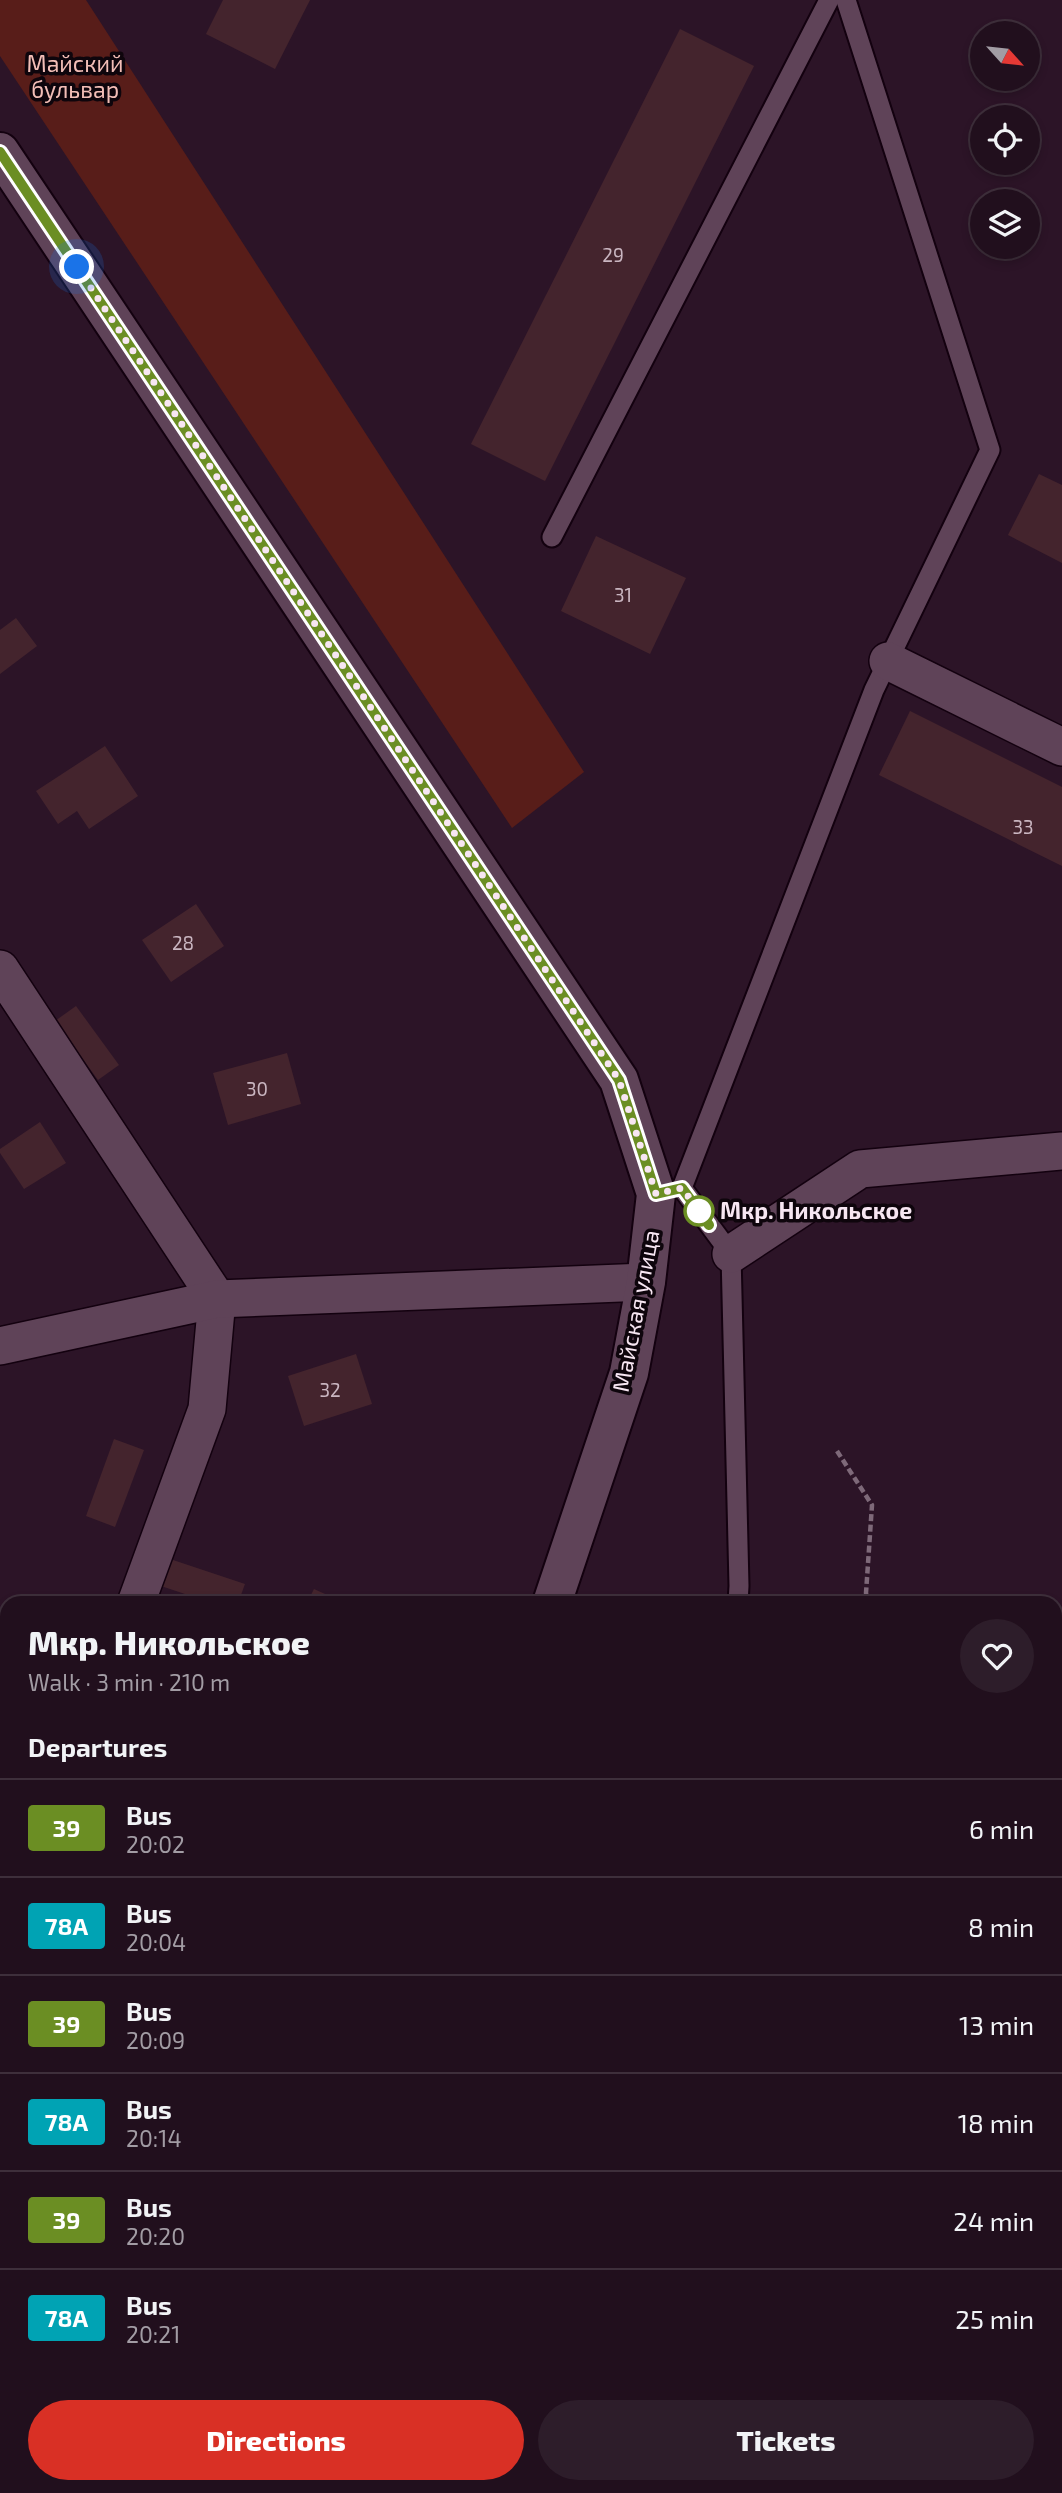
<!DOCTYPE html>
<meta charset="utf-8">
<style>
:root{--surface:#210f1d;--page:#2d1d2a;--text:#f1f3f6;--muted:#a29ca4;--line:#3e2f3b;--accent:#d93025}
body{margin:0;font-family:"Exo 2",sans-serif;background:var(--page);color:var(--text);height:100vh;display:flex;flex-direction:column;font-size:26px;white-space:nowrap}
*{box-sizing:border-box;margin:0}
p{font-size:23px;color:var(--muted)}
.icon{flex:none;width:38px;height:38px;fill:none;stroke:currentColor;stroke-width:2;stroke-linecap:round;stroke-linejoin:round}
.map{position:relative;flex:1;overflow:hidden}
.sheet{position:absolute;left:0px;top:1596px;width:1062px;height:898px;display:flex;flex-direction:column;background:var(--surface);border-radius:21px 21px 0 0;box-shadow:0 4px 10px #0003,0 0 0 2px var(--line)}
.sheet>*{flex:none}
.badge{padding:0 14px;border-radius:5px;font-size:24px;line-height:46px}
.needle{width:46px;rotate:117deg}
.tools{position:absolute;left:970px;top:21px;display:grid;gap:14px}
.tools a{display:grid;place-items:center;width:70px;height:70px;border-radius:50%;background:var(--surface);box-shadow:0 4px 10px #0003,0 0 0 2px var(--line);font-size:35px}
.you{position:absolute;width:35px;height:35px;margin:-18px;border:5px solid #fff;border-radius:50%;background:#1a73e8;box-shadow:0 0 0 10px #1a73e833}
.map>.badge{position:absolute;translate:-50% -50%;box-shadow:0 0 0 4px #fff}
h2{padding:0 28px;font-size:26px;line-height:63px}
.round{display:grid;place-items:center;flex:none;width:74px;height:74px;border-radius:37px;background:var(--page)}
.summary{display:flex;align-items:center;justify-content:space-between;height:119px;padding:0 28px}
h1{font-size:33px;font-weight:800;line-height:52px}
.button{display:flex;gap:14px;margin-top:auto;padding:14px 28px}
.button a{flex:1;height:80px;border-radius:42px;background:var(--accent);color:#fff;font-size:28px;font-weight:800;line-height:80px;text-align:center}
.button a+a{background:var(--page);color:var(--text)}
ul{padding:0;list-style:none}
li{display:flex;align-items:center;gap:21px;height:98px;padding:0 28px;border-top:2px solid var(--line)}
li div{flex:1}
li b{display:block;font-size:26px}
li em{font-style:normal}
li .badge{min-width:77px;font-weight:700;text-align:center}
.map>svg:first-child{display:block}
</style>
<div class="map">
<svg width="1062" height="2493" viewBox="0 0 1062 2493">
<rect width="100%" height="100%" fill="#2c1427"/>
<polygon fill="#581d19" points="0,0 86,0 584,772 512,828 0,56"/>
<polygon fill="#06001f" stroke="#4e455e" stroke-width="2" points="1062,2022 1062,2493 986,2493 984,2487 1055,2487 1055,2024"/>
<g fill="#44242d">
<polygon points="223,0 310,0 275,69 206,34"/>
<polygon points="680,29 754,66 545,481 471,444"/>
<polygon points="1039,474 1062,485 1062,563 1008,535"/>
<polygon points="596,536 686,578 650,654 561,611"/>
<polygon points="16,618 37,646 0,674 0,630"/>
<polygon points="910,711 1062,787 1062,866 879,775"/>
<polygon points="105,746 138,796 89,829 77,811 58,824 36,791"/>
<polygon points="196,904 224,946 171,982 142,940"/>
<polygon points="76,1006 119,1065 98,1080 55,1021"/>
<polygon points="287,1053 301,1104 228,1125 213,1073"/>
<polygon points="40,1122 66,1163 24,1189 0,1153 0,1149"/>
<polygon points="356,1354 372,1404 304,1426 288,1376"/>
<polygon points="114,1439 144,1450 115,1527 86,1516"/>
<polygon points="161,1556 245,1584 238,1603 212,1603 152,1583"/>
<polygon points="314,1589 345,1603 307,1603"/>
<polygon points="0,2350 7,2352 7,2411 0,2409"/>
</g>
<g fill="none" stroke-linecap="round" stroke-linejoin="round">
<defs>
<g id="service">
<polyline points="552,537 829,0"/>
<polyline points="682,1188 874,690 990,450 846,0"/>
<polyline points="682,1188 731,1254 739,1586 738,1603"/>
<polyline points="859,2487 861,2493"/>
</g>
<g id="minor">
<polyline points="888,661 1062,747"/>
<polyline points="0,969 217,1299 207,1409 136,1603"/>
<polyline points="731,1254 860,1169 1062,1151"/>
<polyline points="0,1346 217,1299 646,1282"/>
<polyline points="0,1982 7,1963"/>
</g>
<g id="tertiary">
<polyline points="0,152 619,1080 656,1194 646,1282 629,1373 552,1603"/>
<polyline points="252,2493 254,2487"/>
</g>
</defs>
<use href="#service" stroke="#13010f" stroke-width="23"/>
<use href="#minor" stroke="#13010f" stroke-width="40"/>
<use href="#tertiary" stroke="#13010f" stroke-width="42"/>
<g stroke="#7e6979" stroke-width="4.5" stroke-dasharray="7 3.5" stroke-linecap="butt">
<polyline points="837,1451 872,1505 866,1593 868,1603"/>
<polyline points="1055,1972 1062,1970"/>
</g>
<use href="#service" stroke="#5f4358" stroke-width="19"/>
<use href="#minor" stroke="#5f4358" stroke-width="37"/>
<use href="#tertiary" stroke="#5f4358" stroke-width="38"/>
</g>
<g fill="none" stroke-linecap="round" stroke-linejoin="round">
<defs>
<polyline id="line" points="0,152 619,1080 656,1194 682,1188 709,1225"/>
</defs>
<use href="#line" stroke="#fff" stroke-width="16"/>
<use href="#line" stroke="#6b8e23" stroke-width="10"/>
<polyline stroke="#f7e6f2" stroke-width="7" stroke-dasharray="0 12.6" points="77,267 619,1080 656,1194 682,1188 699,1211"/>
</g>
<circle fill="#fff" stroke="#6b8e23" stroke-width="3.5" cx="699" cy="1211" r="14"/>
<g text-anchor="middle" stroke-width="7" stroke-linejoin="round" paint-order="stroke">
<g font-size="19" fill="#cab6c1">
<text x="613" y="262">29</text>
<text x="623" y="602">31</text>
<text x="1023" y="834">33</text>
<text x="183" y="950">28</text>
<text x="257" y="1096">30</text>
<text x="330" y="1397">32</text>
</g>
<g font-size="23" fill="#f3beb7" stroke="#0e050c">
<text x="75" y="72">Майский<tspan x="75" dy="26">бульвар</tspan></text>
</g>
<g font-size="23" font-weight="bold" fill="#f7e6f2" stroke="#0e050c" text-anchor="start">
<text x="720" y="1219">Мкр. Никольское</text>
</g>
<g font-size="23" fill="#f7e6f2" stroke="#0e050c">
<text transform="translate(636 1311) rotate(-79)" y="8">Майская улица</text>
</g>
</g>
</svg>
<div class="tools">
<a><svg class="needle" viewBox="-14 -14 28 28"><path d="M0-13l5 13h-10z" fill="#e53935"/><path d="M0 13l5-13h-10z" fill="#a29ca4"/></svg></a>
<a><svg class="icon" aria-label="locate" viewBox="0 0 24 24"><circle cx="12" cy="12" r="6"/><path d="M12 2v4M12 18v4M2 12h4M18 12h4"/></svg></a>
<a><svg class="icon" aria-label="layers" viewBox="0 0 24 24"><path d="M12 4l9 5-9 5-9-5zM3 14l9 5 9-5"/></svg></a>
</div>
<div class="you" style="left:77px;top:267px"></div>
<section class="sheet">
<div class="summary"><div><h1>Мкр. Никольское</h1><p>Walk · 3 min · 210 m</p></div><a class="round"><svg class="icon" aria-label="heart" viewBox="0 0 24 24"><path d="M12 20l-8-8c-3-5 5-10 8-4 3-6 11-1 8 4z"/></svg></a></div>
<h2>Departures</h2>
<ul>
<li><span class="badge" style="background:#6b8e23;color:#fff">39</span><div><b>Bus</b><p>20:02</p></div><em>6 min</em></li>
<li><span class="badge" style="background:#00a3b4;color:#fff">78А</span><div><b>Bus</b><p>20:04</p></div><em>8 min</em></li>
<li><span class="badge" style="background:#6b8e23;color:#fff">39</span><div><b>Bus</b><p>20:09</p></div><em>13 min</em></li>
<li><span class="badge" style="background:#00a3b4;color:#fff">78А</span><div><b>Bus</b><p>20:14</p></div><em>18 min</em></li>
<li><span class="badge" style="background:#6b8e23;color:#fff">39</span><div><b>Bus</b><p>20:20</p></div><em>24 min</em></li>
<li><span class="badge" style="background:#00a3b4;color:#fff">78А</span><div><b>Bus</b><p>20:21</p></div><em>25 min</em></li>
</ul>
<div class="button"><a>Directions</a><a>Tickets</a></div>
</section>
</div>
